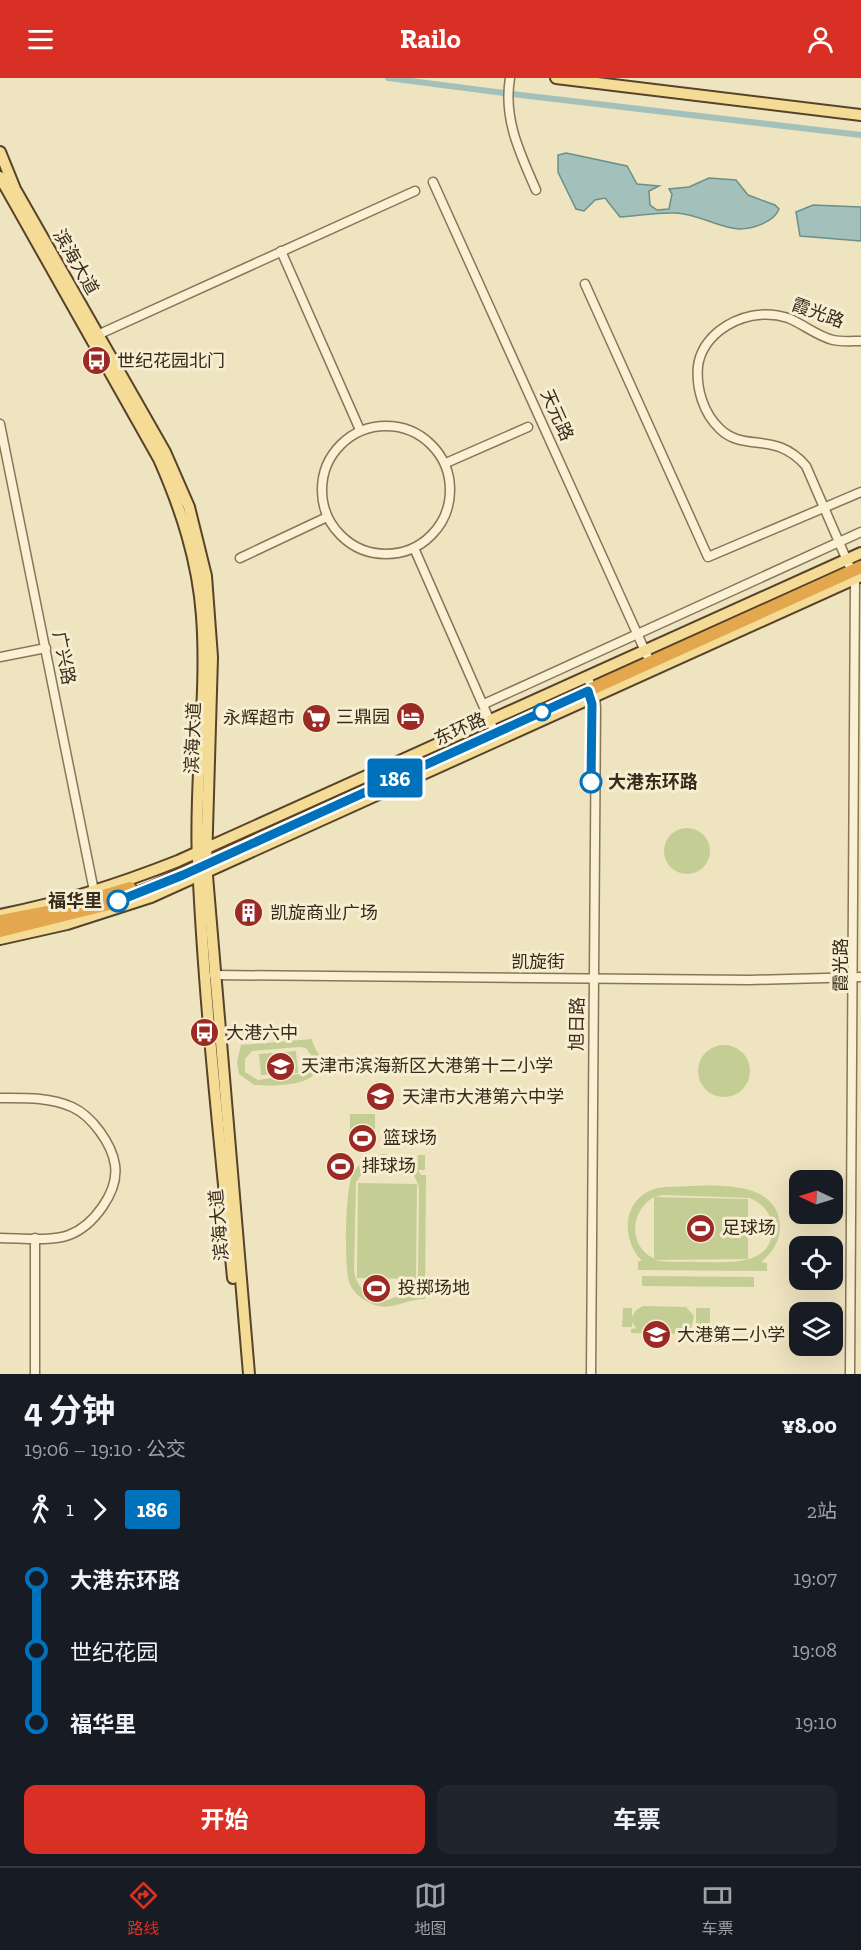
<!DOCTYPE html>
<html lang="zh">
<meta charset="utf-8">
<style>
:root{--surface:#171b24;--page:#20242c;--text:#f1f3f6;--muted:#9ea1a6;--line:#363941;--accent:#d93025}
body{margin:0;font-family:"Zilla Slab","Noto Sans SC",serif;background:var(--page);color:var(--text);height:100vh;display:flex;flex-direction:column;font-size:22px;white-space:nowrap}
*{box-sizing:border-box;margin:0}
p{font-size:20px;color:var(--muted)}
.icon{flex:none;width:33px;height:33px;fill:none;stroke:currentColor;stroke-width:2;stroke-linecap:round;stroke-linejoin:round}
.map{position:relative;height:1296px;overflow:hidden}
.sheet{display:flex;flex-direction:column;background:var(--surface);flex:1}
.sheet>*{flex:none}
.badge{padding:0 12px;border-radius:4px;font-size:21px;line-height:39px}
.needle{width:39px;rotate:274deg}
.tools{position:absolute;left:789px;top:1092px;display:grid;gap:12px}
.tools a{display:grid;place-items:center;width:54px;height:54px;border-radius:12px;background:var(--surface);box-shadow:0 6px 24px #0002;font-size:30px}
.map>.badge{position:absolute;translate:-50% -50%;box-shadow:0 0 0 3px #fff}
.legs{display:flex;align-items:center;gap:9px;height:66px;padding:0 24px;font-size:20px}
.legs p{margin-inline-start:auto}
.head{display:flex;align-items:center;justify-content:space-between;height:102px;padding:0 24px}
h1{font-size:33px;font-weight:700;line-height:45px}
.cta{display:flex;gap:12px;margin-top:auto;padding:12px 24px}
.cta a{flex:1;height:69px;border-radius:12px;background:var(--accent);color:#fff;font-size:24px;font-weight:700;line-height:69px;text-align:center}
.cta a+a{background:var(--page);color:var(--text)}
ul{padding:0 24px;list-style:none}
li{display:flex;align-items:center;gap:21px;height:72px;font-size:22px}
li i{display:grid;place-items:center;width:9px;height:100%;margin:0 8px;background:currentColor}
li i::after{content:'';width:15px;height:15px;margin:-8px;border:4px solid;border-radius:50%;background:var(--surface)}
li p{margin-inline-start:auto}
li:first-child i{background:linear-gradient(#0000 50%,currentColor 0)}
li:last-child i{background:linear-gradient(currentColor 50%,#0000 0)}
header{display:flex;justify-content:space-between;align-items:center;height:78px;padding:0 24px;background:var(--accent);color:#fff;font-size:27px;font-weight:700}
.menu{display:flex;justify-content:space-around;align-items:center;height:84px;border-top:2px solid var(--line);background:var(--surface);font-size:16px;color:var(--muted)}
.menu a{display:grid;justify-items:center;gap:3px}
.menu .on{color:var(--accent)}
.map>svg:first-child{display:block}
</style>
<header><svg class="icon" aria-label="menu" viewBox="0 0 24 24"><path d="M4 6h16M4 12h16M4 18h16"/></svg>Railo<svg class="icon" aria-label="person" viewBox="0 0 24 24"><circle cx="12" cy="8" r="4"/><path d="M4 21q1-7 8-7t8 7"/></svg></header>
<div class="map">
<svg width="861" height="1296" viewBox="0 0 861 1296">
<rect width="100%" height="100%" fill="#efe4c0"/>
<g fill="#c4ce94" fill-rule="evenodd">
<circle cx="687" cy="773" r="23"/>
<path d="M312,961c1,9 8,13 8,22 0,27 -48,25 -66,24l-15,-11 -2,-12 4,-17zM299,969l7,1 7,10 -1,9 -5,6 -49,7 -13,-8v-13l7,-8z"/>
<circle cx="724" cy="993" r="26"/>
<polygon points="296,973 298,995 261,997 259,976"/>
<rect x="350" y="1036" width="25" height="15"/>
<rect x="349" y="1052" width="26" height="15"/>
<path d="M383,1076l18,3 16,12 1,-14h7v15h-7l3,5h5l-1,124c-21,0 -36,15 -57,3 -8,-4 -16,-11 -19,-20 -5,-16 -4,-94 4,-109 6,-11 18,-17 30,-19zM385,1083c18,1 31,10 34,28l-1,86 -13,18 -17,7c-18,-1 -31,-11 -34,-29l2,-89 11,-15z"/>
<polygon points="358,1105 417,1106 416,1201 357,1200"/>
<path d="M664,1109c35,0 114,-13 116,39 0,16 -8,27 -19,36l6,1v8l-129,-1v-9h4c-25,-26 -17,-70 22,-74zM663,1117l87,3c11,5 21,14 22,27 3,42 -43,37 -70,37 -15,-1 -32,1 -47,-2l93,-1v-60l-93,-2zM654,1119v61h-1c-25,-13 -23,-47 1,-61z"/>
<polygon points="642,1198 754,1199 754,1209 642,1208"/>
<polygon points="643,1228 686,1229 694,1238 691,1251 694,1251 694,1256 631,1255 631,1251 636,1250 632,1244 632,1249 622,1249 623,1230 632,1230 632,1239 636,1232"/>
<rect x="696" y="1230" width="14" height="26"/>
</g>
<g fill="#a3c1ba" stroke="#6a9088" stroke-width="1.5">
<path d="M566,75l61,13 10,18 22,2 -10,5 1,14 7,5 12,-1 3,-15 -3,-5 20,-2 20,-9 27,2 12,15 27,10 4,4c-5,13 -26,20 -40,20 -20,-1 -41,-15 -63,-16 -20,-1 -37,3 -56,4l-15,-19 -10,2 -11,11 -8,-2 -18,-37v-17z"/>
<polygon points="813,127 861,129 861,163 800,158 796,134"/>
</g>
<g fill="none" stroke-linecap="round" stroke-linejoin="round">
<g stroke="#a3c1ba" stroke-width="6">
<polyline points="388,0 504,15"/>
<polyline points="512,16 861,57"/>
</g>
<defs>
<g id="minor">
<path d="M510,0c-7,41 10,75 26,112"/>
<polyline points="433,104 650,584"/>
<polyline points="281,173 360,352"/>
<polyline points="585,206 708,479 861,414"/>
<polyline points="93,259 415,113"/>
<polyline points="0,346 95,818"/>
<circle cx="386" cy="412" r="64"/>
<polyline points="446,385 528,349"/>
<polyline points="414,470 497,659"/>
<polyline points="240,480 327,439"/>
<polyline points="0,579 46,570"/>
<polyline points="587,598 595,618 596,630 591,1296"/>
<polyline points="484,626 861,454"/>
<polyline points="214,897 750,902 861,899"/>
<path d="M0,1020c25,0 49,-1 72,9 20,9 40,37 43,58 4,27 -22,61 -46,70 -20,7 -48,3 -69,3"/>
<polyline points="35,1160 35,1296"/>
<path d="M850,1296l5,-795 -49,-113c-31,-36 -61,-13 -86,-37 -17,-16 -24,-41 -22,-63 2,-15 10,-26 21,-35 19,-15 45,-21 69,-13 15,6 29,18 45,22 9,2 19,1 28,1"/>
</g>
<g id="major">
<polyline points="556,0 861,37"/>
<polyline points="0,74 15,111 165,374 189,429 206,498 212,579 206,786 249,1296"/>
<path d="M0,99l159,282c22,50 39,101 43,157 6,81 -8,163 -4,245 6,139 22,278 35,417"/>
<path d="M0,837c61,-12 120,-31 178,-54l683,-308"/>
<polyline points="0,861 67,846 151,819 861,498"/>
</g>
<g id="highway">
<polyline points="0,843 53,833 130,810"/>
<polyline points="0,853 109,826 151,810 861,489"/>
</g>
</defs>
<use href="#minor" stroke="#897557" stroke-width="11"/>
<use href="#major" stroke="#57422c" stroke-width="14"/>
<use href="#highway" stroke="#57422c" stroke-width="15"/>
<use href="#minor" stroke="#faf0d4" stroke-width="8"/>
<use href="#major" stroke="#f5dc96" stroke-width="10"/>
<use href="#highway" stroke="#e3a84d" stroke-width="12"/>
</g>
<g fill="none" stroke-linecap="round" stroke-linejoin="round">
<defs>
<polyline id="line-1" points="118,823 183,797 588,613 592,626 591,704"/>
</defs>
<use href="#line-1" stroke="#fff" stroke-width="14"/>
<use href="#line-1" stroke="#0072bc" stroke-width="9"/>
</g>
<defs>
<symbol id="bus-disc" viewBox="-11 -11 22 22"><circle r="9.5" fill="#9b2a25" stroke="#f7edd0"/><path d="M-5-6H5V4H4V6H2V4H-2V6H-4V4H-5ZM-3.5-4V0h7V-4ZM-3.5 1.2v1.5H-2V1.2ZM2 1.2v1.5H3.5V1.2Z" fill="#fff"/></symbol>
<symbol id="hotel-disc" viewBox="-11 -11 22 22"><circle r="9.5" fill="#9b2a25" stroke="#f7edd0"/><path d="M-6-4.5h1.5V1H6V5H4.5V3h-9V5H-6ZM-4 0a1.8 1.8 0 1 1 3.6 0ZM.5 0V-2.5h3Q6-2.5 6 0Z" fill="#fff"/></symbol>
<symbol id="supermarket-disc" viewBox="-11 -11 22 22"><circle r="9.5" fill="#9b2a25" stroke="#f7edd0"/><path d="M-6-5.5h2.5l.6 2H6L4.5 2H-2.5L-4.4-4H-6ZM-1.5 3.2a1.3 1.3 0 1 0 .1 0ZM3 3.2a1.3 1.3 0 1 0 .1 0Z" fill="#fff"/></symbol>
<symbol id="building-disc" viewBox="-11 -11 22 22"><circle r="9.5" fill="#9b2a25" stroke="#f7edd0"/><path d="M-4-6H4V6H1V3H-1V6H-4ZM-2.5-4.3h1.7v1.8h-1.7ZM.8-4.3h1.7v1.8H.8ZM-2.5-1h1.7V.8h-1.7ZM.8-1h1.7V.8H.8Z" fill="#fff"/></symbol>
<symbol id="school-disc" viewBox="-11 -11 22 22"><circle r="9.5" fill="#9b2a25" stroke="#f7edd0"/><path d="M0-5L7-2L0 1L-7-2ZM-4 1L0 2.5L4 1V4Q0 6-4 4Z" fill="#fff"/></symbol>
<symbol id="stadium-disc" viewBox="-11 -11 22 22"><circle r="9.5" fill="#9b2a25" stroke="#f7edd0"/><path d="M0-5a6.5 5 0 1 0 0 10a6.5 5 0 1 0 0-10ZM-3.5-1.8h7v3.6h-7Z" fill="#fff"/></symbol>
</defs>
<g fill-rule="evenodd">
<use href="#bus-disc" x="80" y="266" width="33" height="33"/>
<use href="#hotel-disc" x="394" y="622" width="33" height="33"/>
<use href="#supermarket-disc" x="300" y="624" width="33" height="33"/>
<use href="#building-disc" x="232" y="818" width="33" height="33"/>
<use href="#bus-disc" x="188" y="938" width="33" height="33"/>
<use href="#school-disc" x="264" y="972" width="33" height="33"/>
<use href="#school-disc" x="364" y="1002" width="33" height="33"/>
<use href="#stadium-disc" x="346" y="1044" width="33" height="33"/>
<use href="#stadium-disc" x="324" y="1072" width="33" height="33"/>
<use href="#stadium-disc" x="684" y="1134" width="33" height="33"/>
<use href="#stadium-disc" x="360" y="1194" width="33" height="33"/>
<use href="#school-disc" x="640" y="1240" width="33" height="33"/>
</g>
<g fill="#fff" stroke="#0072bc" stroke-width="3">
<circle cx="542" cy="634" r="8"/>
<circle cx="591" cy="704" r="10"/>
<circle cx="118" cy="823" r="10"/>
</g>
<g text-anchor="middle" stroke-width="6" stroke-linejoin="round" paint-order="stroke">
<g font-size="18" fill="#382b1c" stroke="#f7edd0">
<text transform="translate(76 184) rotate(60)" y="6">滨海大道</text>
<text transform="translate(818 235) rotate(20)" y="6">霞光路</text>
<text transform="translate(557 337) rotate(66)" y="6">天元路</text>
<text transform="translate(64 580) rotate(79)" y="6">广兴路</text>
<text transform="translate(460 651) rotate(-24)" y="6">东环路</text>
<text transform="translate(193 660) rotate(-88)" y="6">滨海大道</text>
<text x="538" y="890">凯旋街</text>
<text transform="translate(841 887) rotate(-90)" y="6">霞光路</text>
<text transform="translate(577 946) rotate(-89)" y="6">旭日路</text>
<text transform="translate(219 1147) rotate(-95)" y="6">滨海大道</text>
</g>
<g font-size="18" fill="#382b1c" stroke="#f7edd0" text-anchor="start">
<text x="117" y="289">世纪花园北门</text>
<text x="390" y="645" text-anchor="end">三鼎园</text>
<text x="295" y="646" text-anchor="end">永辉超市</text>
<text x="270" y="841">凯旋商业广场</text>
<text x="226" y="961">大港六中</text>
<text x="301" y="994">天津市滨海新区大港第十二小学</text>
<text x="402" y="1025">天津市大港第六中学</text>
<text x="383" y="1066">篮球场</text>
<text x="362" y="1094">排球场</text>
<text x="722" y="1156">足球场</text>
<text x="398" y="1216">投掷场地</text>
<text x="677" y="1263">大港第二小学</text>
</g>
<g font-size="18" font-weight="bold" fill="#382b1c" stroke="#f7edd0" text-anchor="start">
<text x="608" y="710">大港东环路</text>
<text x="102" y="829" text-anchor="end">福华里</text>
</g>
</g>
</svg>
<div class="tools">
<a><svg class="needle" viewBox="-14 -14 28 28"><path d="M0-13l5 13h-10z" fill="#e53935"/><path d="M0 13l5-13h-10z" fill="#9ea1a6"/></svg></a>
<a><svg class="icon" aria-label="locate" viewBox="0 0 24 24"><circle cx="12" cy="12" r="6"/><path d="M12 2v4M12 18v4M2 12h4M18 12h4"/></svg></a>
<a><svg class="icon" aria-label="layers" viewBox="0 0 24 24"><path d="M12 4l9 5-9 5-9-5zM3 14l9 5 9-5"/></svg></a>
</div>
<b class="badge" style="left:395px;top:700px;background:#0072bc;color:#fff">186</b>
</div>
<section class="sheet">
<div class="head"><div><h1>4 分钟</h1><p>19:06 – 19:10 · 公交</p></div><b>¥8.00</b></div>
<div class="legs"><svg class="icon" aria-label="walk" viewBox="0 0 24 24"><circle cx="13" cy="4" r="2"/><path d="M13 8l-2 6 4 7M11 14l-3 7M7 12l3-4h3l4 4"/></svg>1<svg class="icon" aria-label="forward" viewBox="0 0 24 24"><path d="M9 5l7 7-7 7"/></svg><b class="badge" style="background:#0072bc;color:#fff">186</b><p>2站</p></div>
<ul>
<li><i style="color:#0072bc"></i><b>大港东环路</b><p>19:07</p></li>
<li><i style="color:#0072bc"></i><span>世纪花园</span><p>19:08</p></li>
<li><i style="color:#0072bc"></i><b>福华里</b><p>19:10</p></li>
</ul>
<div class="cta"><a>开始</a><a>车票</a></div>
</section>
<nav class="menu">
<a class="on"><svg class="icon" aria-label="directions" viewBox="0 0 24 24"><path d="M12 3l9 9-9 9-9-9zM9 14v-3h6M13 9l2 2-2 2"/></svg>路线</a>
<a><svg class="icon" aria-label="map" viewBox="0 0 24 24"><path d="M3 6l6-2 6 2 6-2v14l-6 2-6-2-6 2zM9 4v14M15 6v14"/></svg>地图</a>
<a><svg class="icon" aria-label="tickets" viewBox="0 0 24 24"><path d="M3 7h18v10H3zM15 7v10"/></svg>车票</a>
</nav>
